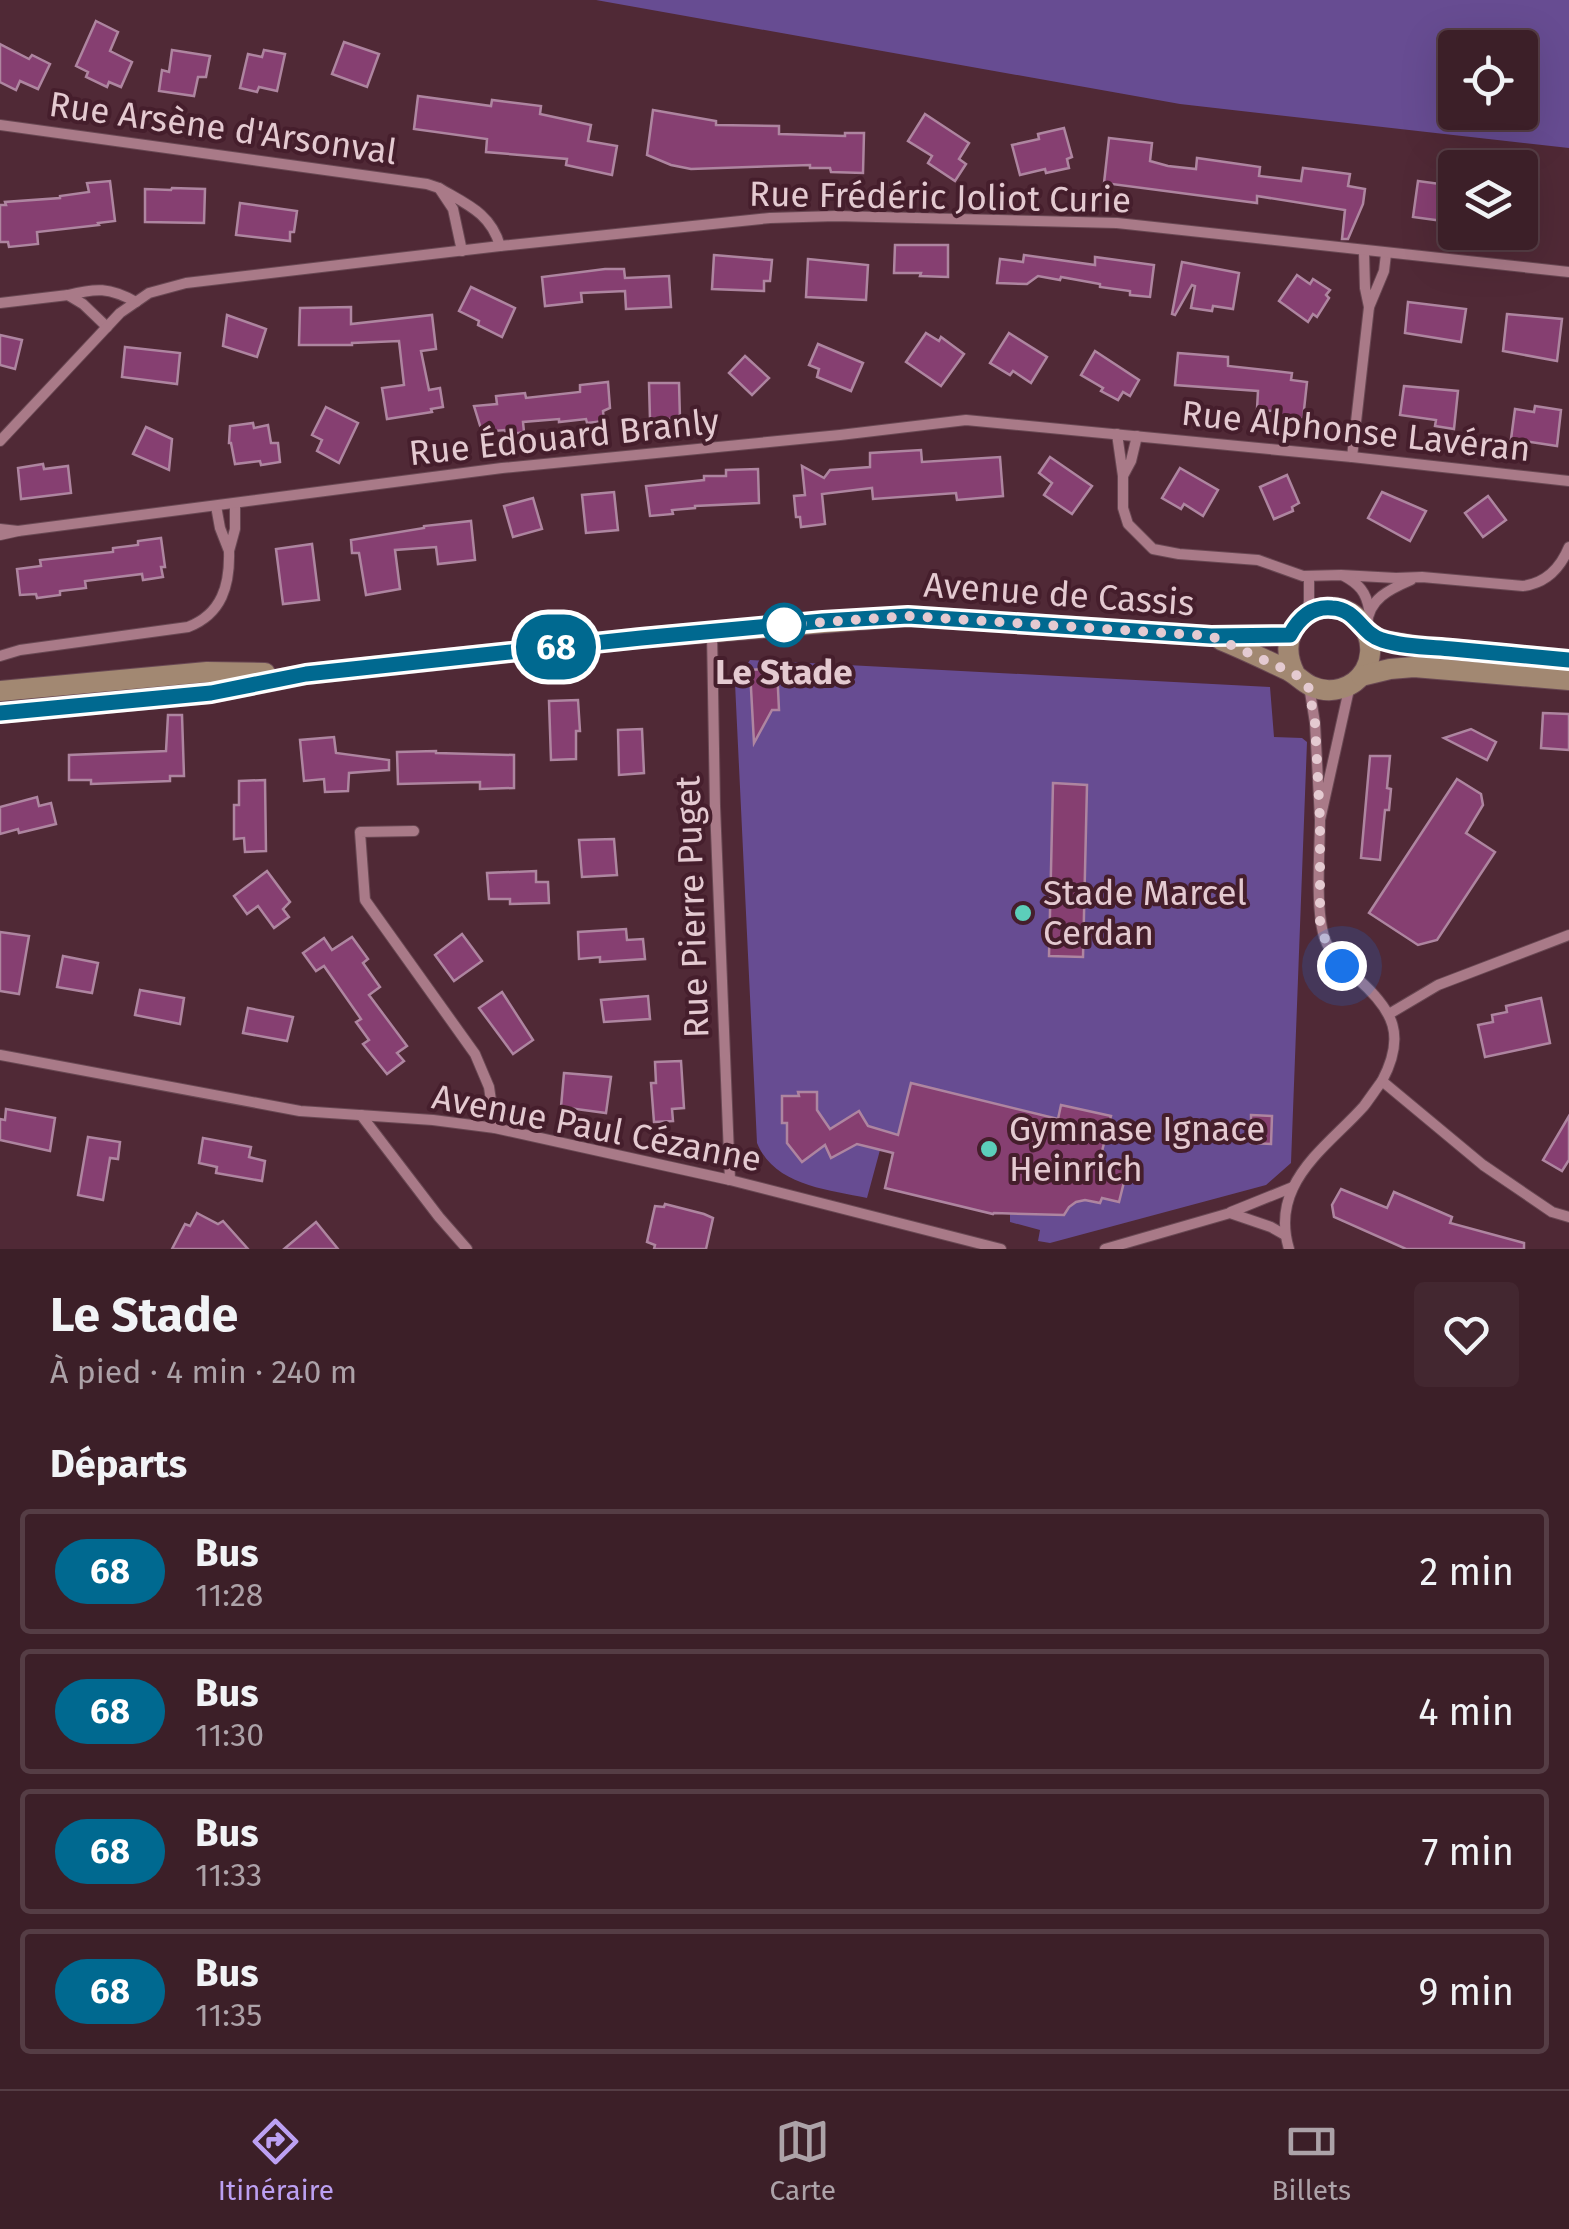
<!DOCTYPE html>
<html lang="fr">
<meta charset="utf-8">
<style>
:root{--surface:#3c1f28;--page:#432730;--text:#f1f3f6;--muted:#aca2a8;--line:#553d45;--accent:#bca0f2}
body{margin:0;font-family:"Fira Sans",sans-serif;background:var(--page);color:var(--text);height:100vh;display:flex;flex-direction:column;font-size:38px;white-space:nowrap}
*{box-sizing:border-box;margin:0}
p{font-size:32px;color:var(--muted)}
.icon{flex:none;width:55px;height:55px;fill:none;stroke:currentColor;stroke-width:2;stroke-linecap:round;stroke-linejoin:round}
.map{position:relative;height:1249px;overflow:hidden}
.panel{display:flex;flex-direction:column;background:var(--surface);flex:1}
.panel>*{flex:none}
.badge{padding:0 20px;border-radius:32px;font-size:35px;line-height:65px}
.fabs{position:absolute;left:1438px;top:30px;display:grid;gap:20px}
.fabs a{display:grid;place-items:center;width:100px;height:100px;border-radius:10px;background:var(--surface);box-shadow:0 10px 40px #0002,0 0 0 2px var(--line);font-size:50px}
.you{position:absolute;width:50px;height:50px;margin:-25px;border:8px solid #fff;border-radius:50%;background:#1a73e8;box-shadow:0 0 0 15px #1a73e833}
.map>.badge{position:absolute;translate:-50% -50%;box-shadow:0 0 0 5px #fff}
h2{padding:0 50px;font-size:38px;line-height:90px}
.round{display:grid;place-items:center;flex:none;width:105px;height:105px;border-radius:10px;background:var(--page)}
.head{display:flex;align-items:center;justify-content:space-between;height:170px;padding:0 50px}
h1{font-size:48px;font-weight:700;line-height:75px}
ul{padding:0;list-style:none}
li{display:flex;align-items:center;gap:30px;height:125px;margin:0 20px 15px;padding:0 30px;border:5px solid var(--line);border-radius:10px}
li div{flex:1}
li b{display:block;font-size:38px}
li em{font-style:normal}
li .badge{min-width:110px;font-weight:700;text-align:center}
.tabs{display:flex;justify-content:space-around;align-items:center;height:140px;border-top:2px solid var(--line);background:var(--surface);font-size:28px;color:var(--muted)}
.tabs a{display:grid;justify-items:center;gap:5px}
.tabs .on{color:var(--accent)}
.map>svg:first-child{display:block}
</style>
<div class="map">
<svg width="1569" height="1249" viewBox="0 0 1569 1249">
<rect width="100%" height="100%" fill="#502936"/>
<g fill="#674c92" fill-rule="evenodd">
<path d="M596,0h973v148l-389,-44zM1455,48h65v64h-65z"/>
<path d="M750,660l520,27 4,50 28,1 5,4 -16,421 -25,22 -216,58 -12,-2 2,-11 -30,-8v-8l54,1c9,-16 19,-16 36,-12l2,-5 17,4 8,-32 -28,-7 11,-46 -49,-12 -3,14 -146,-35 -14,51 -20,-6 -5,19 7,2 -13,48c-40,-9 -92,-12 -110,-55l-22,-460z"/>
</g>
<g fill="#863f71" stroke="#ae85a0" stroke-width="2.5">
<polygon points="96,21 118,32 110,51 132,62 121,87 109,82 107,87 86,77 88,72 76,66"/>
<polygon points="344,42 379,54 367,87 332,74"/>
<polygon points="0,44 29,59 32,55 50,64 38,89 20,81 16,90 0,82"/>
<polygon points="172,50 210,56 206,77 198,77 194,96 159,91 162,70 169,72"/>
<polygon points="264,50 285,54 277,91 259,87 257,92 240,88 248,54 262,57"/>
<polygon points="418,96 491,106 492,100 541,106 540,114 591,125 588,141 617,146 612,175 566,165 567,159 486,152 487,139 414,129"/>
<polygon points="653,110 716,121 716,125 779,126 779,134 845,136 845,133 864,133 863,173 831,172 830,168 810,168 810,165 691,169 671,165 647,155"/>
<polygon points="925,114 969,143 959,159 966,164 955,181 928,163 932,156 908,141"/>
<polygon points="1064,128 1072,157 1067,159 1069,168 1046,173 1045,169 1020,175 1012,145 1039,139 1038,134"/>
<polygon points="1109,138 1152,143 1150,161 1168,166 1196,169 1197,158 1260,167 1259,176 1301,181 1303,168 1350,174 1348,186 1365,189 1363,204 1348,239 1342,239 1345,210 1257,196 1257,203 1104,183"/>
<polygon points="110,181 115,221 98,223 99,225 37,232 38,244 9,247 8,242 0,242 0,205 6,205 5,202 60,198 60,196 89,192 87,183"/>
<polygon points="1418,181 1455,186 1455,217 1443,215 1443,221 1413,217"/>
<polygon points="172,188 205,189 204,223 145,222 145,189 171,190"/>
<polygon points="240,203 297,211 294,232 290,232 290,241 236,235"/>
<polygon points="895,245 948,245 948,277 920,276 921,273 894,273"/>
<polygon points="714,255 772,260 770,281 764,281 764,291 712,289"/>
<polygon points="1024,255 1095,265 1095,257 1154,265 1150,297 1130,295 1130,291 1100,287 1100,284 1061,277 1060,280 1038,276 1027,284 997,283 1000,259 1023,262"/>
<polygon points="808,259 868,265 866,300 806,297"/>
<polygon points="1182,262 1239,273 1233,309 1213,306 1212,311 1191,308 1195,286 1192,285 1175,315 1172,314"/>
<polygon points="605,269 624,269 625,278 669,276 671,307 626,309 625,291 581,293 582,302 545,306 542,277"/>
<polygon points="1297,275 1310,284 1313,279 1330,290 1326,295 1329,298 1317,317 1313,314 1308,322 1279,301"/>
<polygon points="471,287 515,308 502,337 478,325 479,321 459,311"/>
<polygon points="1408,302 1466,309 1461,342 1405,333"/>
<polygon points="351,307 351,324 432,315 436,349 421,351 429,390 440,388 443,407 431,409 432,412 387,419 382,388 404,385 399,341 352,343 352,345 299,345 300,308"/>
<polygon points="1507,314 1562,319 1557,361 1503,351"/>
<polygon points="227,315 266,329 257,357 223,346"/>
<polygon points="926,333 939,341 941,337 964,354 941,386 906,362"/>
<polygon points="1009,333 1047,357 1031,383 1013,371 1010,375 990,363"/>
<polygon points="0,335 22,340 15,369 0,365"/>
<polygon points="818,344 863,363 851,391 817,377 819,369 809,365"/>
<polygon points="125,347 180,353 177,384 122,377"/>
<polygon points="1095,351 1139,380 1130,396 1123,392 1118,400 1101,391 1103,388 1081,375"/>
<polygon points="1178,353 1228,357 1228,366 1292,373 1291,380 1307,382 1303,419 1280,417 1280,412 1257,409 1258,391 1175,385"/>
<polygon points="745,356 769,378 752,395 729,373"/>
<polygon points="608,382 610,408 603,411 604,421 587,423 586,419 559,422 559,419 523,422 524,432 506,435 505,430 482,432 474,406 497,404 496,396 525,393 526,398 580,392 580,385"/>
<polygon points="649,383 679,383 680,419 650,419"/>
<polygon points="1404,386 1458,391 1454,429 1435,426 1436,420 1400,415"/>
<polygon points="1535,406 1561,410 1557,446 1511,439 1515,409 1534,412"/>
<polygon points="326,407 358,423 339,463 317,451 322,440 312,435"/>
<polygon points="253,423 254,428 268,425 271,443 278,443 280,462 261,465 260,461 235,464 231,443 229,443 230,426"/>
<polygon points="146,427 172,439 169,470 133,454"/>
<polygon points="921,450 922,462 1000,457 1003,496 957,500 956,493 873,499 872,488 822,494 825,524 801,527 800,517 796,517 794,496 805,495 802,466 824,478 830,470 870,467 870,453"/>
<polygon points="1050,457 1092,486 1072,514 1044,495 1052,483 1039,473"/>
<polygon points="43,464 44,469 68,466 71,493 21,499 18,468"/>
<polygon points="1180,468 1218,490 1203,516 1184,504 1181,509 1162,498"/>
<polygon points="758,469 759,503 695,506 695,508 672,510 673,514 650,516 646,486 704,480 704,476 726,476 726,470"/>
<polygon points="1287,475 1299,503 1292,507 1293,511 1274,519 1260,487"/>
<polygon points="614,492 618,530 586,533 582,495"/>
<polygon points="1382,492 1426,511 1410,541 1368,518"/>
<polygon points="1488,496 1506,520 1483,537 1465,513"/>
<polygon points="533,498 542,529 513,537 504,506"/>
<polygon points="471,521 475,560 438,564 436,547 395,550 400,589 366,595 359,553 352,553 351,540 424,528 424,526"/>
<polygon points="161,538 165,567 161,567 163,577 143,580 142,574 85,581 86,588 60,591 60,595 37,598 36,594 20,595 17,569 41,566 40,560 113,552 113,548 138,545 138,541"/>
<polygon points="312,544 319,600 283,604 276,549"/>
<polygon points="777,668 779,710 772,710 754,743 750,670"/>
<polygon points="578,700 580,731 576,731 576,759 551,760 549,701"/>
<polygon points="1543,713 1569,714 1569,750 1541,748"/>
<polygon points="168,715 182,715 184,776 170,776 170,781 91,784 91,780 69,780 69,755 166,751"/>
<polygon points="642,729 644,773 619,775 618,730"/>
<polygon points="1471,729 1496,742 1487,760 1444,738"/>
<polygon points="334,737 336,753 389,760 389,770 349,773 348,791 325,792 324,779 304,781 300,740"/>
<polygon points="436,751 436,753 514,755 514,788 480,789 480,782 398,784 397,752"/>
<polygon points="1370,756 1390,756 1387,788 1391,789 1389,810 1385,810 1380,860 1361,858"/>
<polygon points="1457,779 1481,794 1483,805 1466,833 1495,852 1437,940 1418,945 1369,913"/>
<polygon points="265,780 266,851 245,852 244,838 234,839 234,805 239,805 239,781"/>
<polygon points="1053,783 1087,785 1083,957 1049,956"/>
<polygon points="37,797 39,806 51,803 56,824 19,833 18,829 0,834 0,807"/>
<polygon points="614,839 617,875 582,877 579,840"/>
<polygon points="267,871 290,902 283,909 289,917 274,928 258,906 247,914 234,896"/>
<polygon points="536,871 536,882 548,882 549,903 510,904 510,899 489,899 487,873"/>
<polygon points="626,929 627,940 643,939 645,959 600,962 600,957 579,959 578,932"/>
<polygon points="0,932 29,936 19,994 0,991"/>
<polygon points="462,934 482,961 454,981 435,955"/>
<polygon points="352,937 368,959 363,963 380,987 369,995 407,1046 397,1053 404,1061 387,1074 363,1044 369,1040 356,1022 361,1019 324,966 316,971 303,953 324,938 332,950"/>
<polygon points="63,956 98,963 92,993 57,987"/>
<polygon points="140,990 184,998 180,1024 135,1015"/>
<polygon points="502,992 533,1040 513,1054 479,1008"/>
<polygon points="648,996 650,1019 604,1022 601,1000"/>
<polygon points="1541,998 1550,1043 1485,1057 1478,1025 1493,1022 1492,1015 1507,1012 1506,1006"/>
<polygon points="248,1008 293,1017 287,1041 243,1033"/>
<polygon points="681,1061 684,1108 672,1109 673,1121 654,1122 651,1083 656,1083 655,1062"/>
<polygon points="564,1073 611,1077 606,1113 561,1107"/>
<polygon points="911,1083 1058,1119 1061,1105 1111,1116 1099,1163 1127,1170 1119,1202 1102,1198 1100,1203 1085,1200 1076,1202 1069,1207 1064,1215 994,1213 993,1214 885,1188 893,1153 857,1144 831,1158 825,1145 802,1162 787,1143 787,1123 782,1123 782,1096 799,1096 798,1092 817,1092 817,1110 830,1129 859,1111 868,1126 898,1135"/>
<polygon points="6,1109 55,1118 50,1151 0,1140 0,1119 5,1120"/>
<polygon points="1251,1115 1272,1116 1271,1144 1251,1143"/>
<polygon points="1569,1116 1569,1160 1562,1171 1543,1160"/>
<polygon points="88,1137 120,1142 118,1159 110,1158 103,1200 78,1195"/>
<polygon points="203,1138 251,1147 249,1157 265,1161 262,1181 216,1173 217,1167 199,1163"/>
<polygon points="1341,1189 1387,1208 1394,1192 1452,1217 1450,1223 1524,1243 1524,1249 1406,1249 1334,1217 1332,1205"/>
<polygon points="665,1204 704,1214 713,1218 706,1249 654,1249 655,1245 647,1242 655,1206 664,1207"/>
<polygon points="197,1213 218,1224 223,1221 248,1249 172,1249 185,1224 190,1226"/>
<polygon points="316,1222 338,1249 284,1249"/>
</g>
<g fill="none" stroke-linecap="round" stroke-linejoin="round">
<defs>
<g id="minor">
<polyline points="0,125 427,184 439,188"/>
<path d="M462,251l-9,-42 -14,-21c27,16 52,25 61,58"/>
<polyline points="1364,252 1365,288 1369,307 1384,271 1386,254"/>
<polyline points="0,303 68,295"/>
<path d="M107,327l-24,-23 -15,-9c28,-7 41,-8 68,7"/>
<polyline points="1117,434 1123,476 1131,461 1137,436"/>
<polyline points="0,441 120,313 149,293 186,283 500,246 770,218 836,216 1117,223 1569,272"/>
<polyline points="1352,457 1369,307"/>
<path d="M1123,476v32l5,16 25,25 26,5 79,6 45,16 38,-1 55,3 26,-1 101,9c23,-3 37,-17 46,-39"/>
<polyline points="216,506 220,528 229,551 235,529 235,504"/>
<polyline points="0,529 18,531 0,535"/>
<polyline points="18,531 502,468 840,435 966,420 1352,457 1569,481"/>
<path d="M1344,576c15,8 22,16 25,33"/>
<polyline points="1307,614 1309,601 1309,576"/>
<path d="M1367,625c1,-26 23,-36 44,-45"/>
<polyline points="712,633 715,806 730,1180"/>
<path d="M0,656l20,-6 168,-23c34,-13 42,-42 41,-76"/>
<polyline points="1309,686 1315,723 1320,820 1350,685"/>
<path d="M1320,820c0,31 -6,98 7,124 7,14 19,25 31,35 36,32 48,57 24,102l101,84 69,47 17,5"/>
<polyline points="414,831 360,832 365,900 475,1054 489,1087 495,1128"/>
<polyline points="1389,1014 1438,985 1569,935"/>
<polyline points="0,1055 300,1111 433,1120 495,1128 730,1180 1001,1249"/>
<polyline points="361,1115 439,1217 467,1249"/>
<polyline points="1231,1212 1293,1187"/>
<polyline points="1105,1249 1230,1213 1271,1227 1285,1235"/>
<path d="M1289,1249c-6,-20 -5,-42 4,-61 15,-32 48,-56 71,-82 6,-8 12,-17 18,-25"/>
</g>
<g id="secondary">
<polyline points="1368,634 1382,640 1418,646 1569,660"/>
<path d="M1221,640c22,9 43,19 64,29 10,4 16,12 26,17 19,9 43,3 54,-16 6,-11 7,-25 2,-37 -21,-52 -102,-18 -72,41"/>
<polyline points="1361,676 1390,669 1414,667 1569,680"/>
<polyline points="0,691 207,672 265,673"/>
<polyline points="0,713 211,693 307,674 641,638 908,616 1211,636 1289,635"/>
</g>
</defs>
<use href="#minor" stroke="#694853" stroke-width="12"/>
<use href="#secondary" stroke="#694853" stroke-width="22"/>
<use href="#minor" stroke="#a97a88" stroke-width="10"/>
<use href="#secondary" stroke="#a28872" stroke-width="20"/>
</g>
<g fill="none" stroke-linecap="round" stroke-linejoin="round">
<defs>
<path id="line" d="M0,713l211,-20 95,-19 74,-8 261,-28 182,-17 85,-5 303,20 79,-1c9,-17 22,-29 42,-27 25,1 29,26 50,32 22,7 48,7 70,9 39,4 78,7 117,11"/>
</defs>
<use href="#line" stroke="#fff" stroke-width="22"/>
<use href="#line" stroke="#006990" stroke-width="15"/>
<polyline stroke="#e4cad1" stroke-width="10" stroke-dasharray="0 18" points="784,625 908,616 1211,636 1295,674 1308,685 1315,723 1320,820 1320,921 1326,943 1342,966"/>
</g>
<circle fill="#fff" stroke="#006990" stroke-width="5" cx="784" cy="625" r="20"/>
<g fill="#5cceba" stroke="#451e2c" stroke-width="4">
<circle cx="1023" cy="913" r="10"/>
<circle cx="989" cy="1149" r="10"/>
</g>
<g text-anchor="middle" stroke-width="8" stroke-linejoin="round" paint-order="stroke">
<g font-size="35" fill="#e4cad1" stroke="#451e2c">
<text transform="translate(223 128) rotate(8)" y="12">Rue Arsène d'Arsonval</text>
<text transform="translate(940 197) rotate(1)" y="12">Rue Frédéric Joliot Curie</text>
<text transform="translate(1356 431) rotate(6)" y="12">Rue Alphonse Lavéran</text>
<text transform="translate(564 437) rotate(-6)" y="12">Rue Édouard Branly</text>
<text transform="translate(1059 594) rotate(4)" y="12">Avenue de Cassis</text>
<text transform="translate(692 907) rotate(-92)" y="12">Rue Pierre Puget</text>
<text transform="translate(597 1128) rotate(11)" y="12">Avenue Paul Cézanne</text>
</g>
<g font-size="35" font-weight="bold" fill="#e4cad1" stroke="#451e2c">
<text x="784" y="684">Le Stade</text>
</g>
<g font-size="35" fill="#e4cad1" stroke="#451e2c" text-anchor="start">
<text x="1043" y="905">Stade Marcel<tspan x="1043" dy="40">Cerdan</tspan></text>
<text x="1009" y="1141">Gymnase Ignace<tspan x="1009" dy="40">Heinrich</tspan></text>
</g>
</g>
</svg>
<div class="fabs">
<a><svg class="icon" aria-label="locate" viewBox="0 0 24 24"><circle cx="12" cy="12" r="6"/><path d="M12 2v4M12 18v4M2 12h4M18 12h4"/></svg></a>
<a><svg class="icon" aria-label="layers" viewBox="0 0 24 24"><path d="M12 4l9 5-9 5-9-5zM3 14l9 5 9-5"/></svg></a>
</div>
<div class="you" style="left:1342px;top:966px"></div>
<b class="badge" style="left:556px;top:647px;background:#006990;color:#fff">68</b>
</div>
<section class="panel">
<div class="head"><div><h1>Le Stade</h1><p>À pied · 4 min · 240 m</p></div><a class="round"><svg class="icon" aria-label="heart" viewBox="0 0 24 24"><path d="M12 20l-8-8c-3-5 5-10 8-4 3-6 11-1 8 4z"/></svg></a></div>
<h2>Départs</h2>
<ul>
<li><span class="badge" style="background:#006990;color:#fff">68</span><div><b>Bus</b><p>11:28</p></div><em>2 min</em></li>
<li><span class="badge" style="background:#006990;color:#fff">68</span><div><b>Bus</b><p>11:30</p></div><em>4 min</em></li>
<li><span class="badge" style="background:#006990;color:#fff">68</span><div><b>Bus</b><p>11:33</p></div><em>7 min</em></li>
<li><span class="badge" style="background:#006990;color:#fff">68</span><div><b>Bus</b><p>11:35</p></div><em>9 min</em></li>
</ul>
</section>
<nav class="tabs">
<a class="on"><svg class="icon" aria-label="directions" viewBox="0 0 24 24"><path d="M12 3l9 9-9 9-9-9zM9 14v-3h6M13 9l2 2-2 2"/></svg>Itinéraire</a>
<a><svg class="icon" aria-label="map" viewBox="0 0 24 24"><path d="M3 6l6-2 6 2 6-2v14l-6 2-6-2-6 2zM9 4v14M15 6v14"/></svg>Carte</a>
<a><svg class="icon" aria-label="tickets" viewBox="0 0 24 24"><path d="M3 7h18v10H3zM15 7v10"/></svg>Billets</a>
</nav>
